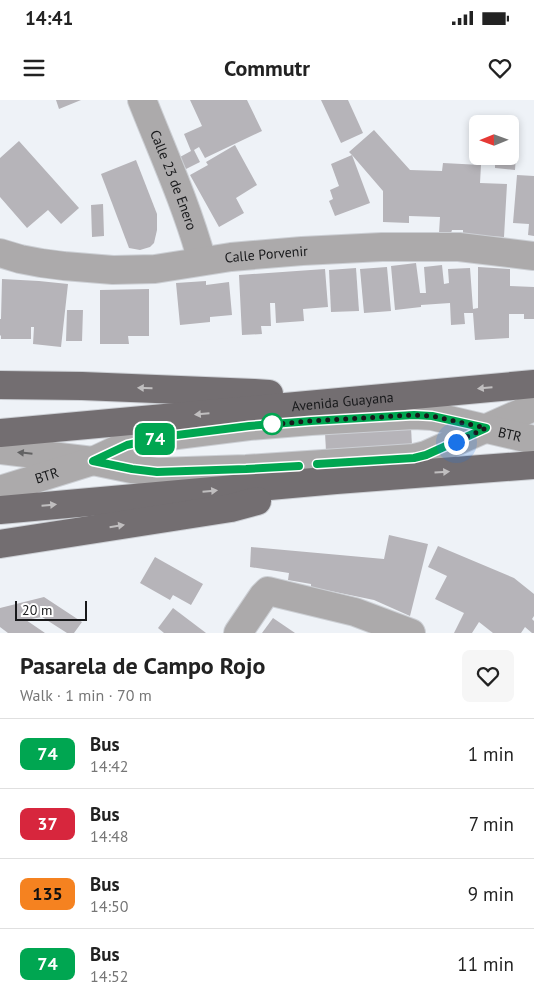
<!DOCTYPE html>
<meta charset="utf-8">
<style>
:root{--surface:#fff;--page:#f6f6f6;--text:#222;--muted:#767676;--line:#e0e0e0}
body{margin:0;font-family:"PT Sans",sans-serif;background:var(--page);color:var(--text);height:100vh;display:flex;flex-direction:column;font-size:19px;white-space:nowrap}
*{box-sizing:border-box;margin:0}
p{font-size:16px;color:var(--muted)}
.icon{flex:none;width:28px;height:28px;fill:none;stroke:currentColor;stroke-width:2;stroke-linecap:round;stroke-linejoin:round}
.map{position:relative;height:533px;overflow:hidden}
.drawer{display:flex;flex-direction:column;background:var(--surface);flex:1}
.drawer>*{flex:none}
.badge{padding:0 10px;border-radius:8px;font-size:18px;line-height:32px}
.needle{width:32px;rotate:269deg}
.buttons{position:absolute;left:469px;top:15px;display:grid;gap:10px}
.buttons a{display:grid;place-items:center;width:50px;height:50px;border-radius:8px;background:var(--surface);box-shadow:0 2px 8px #0003;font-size:25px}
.scale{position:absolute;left:15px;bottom:12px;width:72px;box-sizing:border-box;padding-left:5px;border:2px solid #18191b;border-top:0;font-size:14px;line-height:18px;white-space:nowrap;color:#18191b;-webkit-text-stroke:4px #fff;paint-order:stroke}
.you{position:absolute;width:25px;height:25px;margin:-12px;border:4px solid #fff;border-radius:50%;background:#1a73e8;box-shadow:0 0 0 8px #1a73e833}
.map>.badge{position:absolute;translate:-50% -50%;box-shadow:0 0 0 2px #fff}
.round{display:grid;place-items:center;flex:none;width:52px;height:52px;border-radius:8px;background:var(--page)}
.summary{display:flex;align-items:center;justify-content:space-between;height:85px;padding:0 20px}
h1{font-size:24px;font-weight:700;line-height:38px}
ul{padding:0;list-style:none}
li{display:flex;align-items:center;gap:15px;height:70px;padding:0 20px;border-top:1px solid var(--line)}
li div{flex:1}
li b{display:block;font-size:19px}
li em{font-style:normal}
li .badge{min-width:55px;font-weight:700;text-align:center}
.status{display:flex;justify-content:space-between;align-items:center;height:35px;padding:0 25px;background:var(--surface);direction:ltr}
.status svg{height:14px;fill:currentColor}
header{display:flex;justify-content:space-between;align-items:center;height:65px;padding:0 20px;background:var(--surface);font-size:22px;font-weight:700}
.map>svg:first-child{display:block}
</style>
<div class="status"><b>14:41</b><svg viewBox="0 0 49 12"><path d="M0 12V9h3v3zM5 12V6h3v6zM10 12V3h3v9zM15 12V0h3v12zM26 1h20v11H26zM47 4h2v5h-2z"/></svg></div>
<header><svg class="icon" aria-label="menu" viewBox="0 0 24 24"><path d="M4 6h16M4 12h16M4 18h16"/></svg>Commutr<svg class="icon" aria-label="heart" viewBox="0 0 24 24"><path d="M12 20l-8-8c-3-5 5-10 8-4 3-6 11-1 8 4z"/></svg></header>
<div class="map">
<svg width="534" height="533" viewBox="0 0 534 533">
<rect width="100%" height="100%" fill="#eef2f7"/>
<g fill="#b6b4b9">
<polygon points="56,0 81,0 59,9"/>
<polygon points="190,0 247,0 262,31 205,58 199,47 194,50 200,62 186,69 180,57 191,51 184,34 202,26"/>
<polygon points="321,0 348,0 363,33 341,43"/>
<polygon points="510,23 518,24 515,70 495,68 495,56 510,56"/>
<polygon points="374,30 410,70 442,71 443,63 481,65 480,83 507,84 504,137 463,135 463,130 452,130 451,133 439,133 440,117 409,116 409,123 383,122 383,91 352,55 370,103 335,116 329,101 333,99 330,90 339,86 331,64 352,55 349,52"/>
<polygon points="19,41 79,108 61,124 48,110 27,128 0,97 0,58"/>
<polygon points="235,45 257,85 236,98 244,113 219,127 190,75 208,65 206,62"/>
<polygon points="136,60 157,114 157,130 154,143 150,147 140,150 129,148 101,74"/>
<polygon points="517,75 534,76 534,136 528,135 529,124 513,123"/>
<polygon points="103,104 104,136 92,137 91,105"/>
<polygon points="416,163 420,193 426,193 424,167 442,165 444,184 449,183 448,169 470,168 473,209 478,208 478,167 510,169 510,186 534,187 534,219 524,219 524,214 509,214 509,238 475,240 473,213 464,213 465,224 451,225 450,203 421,205 421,207 395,210 391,166"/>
<polygon points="387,167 391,211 364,213 360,169"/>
<polygon points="356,168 359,211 331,212 329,170"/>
<polygon points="325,169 328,207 303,209 304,221 276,223 275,203 270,203 271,226 261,226 262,234 242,235 239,175"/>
<polygon points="2,179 39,181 68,184 61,247 33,244 34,227 31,227 31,239 1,239 1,235 0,236 0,219 1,219"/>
<polygon points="206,181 206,185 229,182 232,215 210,217 210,222 180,225 176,183"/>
<polygon points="149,189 149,236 128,236 129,244 100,244 100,190"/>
<polygon points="67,210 83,210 82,241 66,241"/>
<polygon points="411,328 412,345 326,351 325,333"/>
<polygon points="389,435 428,444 410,516 374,500 311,487 311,484 288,480 289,473 250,467 251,447 384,459"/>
<polygon points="438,446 514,478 534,494 534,516 532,519 534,521 534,533 532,533 525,527 521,533 493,533 479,522 472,533 454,533 464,513 435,499 447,476 428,467"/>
<polygon points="155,457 203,484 191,505 173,495 170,500 140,483"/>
<polygon points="44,497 82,522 74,533 67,533 42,517 26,520 45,533 8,533 0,527 0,508"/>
<polygon points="173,508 206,533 164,533 158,528"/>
<polygon points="273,518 295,533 262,533"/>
</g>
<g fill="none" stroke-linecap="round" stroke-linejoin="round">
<defs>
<g id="minor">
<path id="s1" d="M142,0c21,53 45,106 60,161"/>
<path id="s2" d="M0,153l20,6 21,4 23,3 49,4 42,-1 76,-12 71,-6 80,-4h77l75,9"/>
<polyline points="0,350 93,361 132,369 157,372 246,369 414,358 426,355 534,307"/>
<path id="s3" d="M0,390l93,-29 34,-16 42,-9 80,-10 62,-5 103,-6 18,1 102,24"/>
<polyline points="238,533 263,496 268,491 355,512 411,533"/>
</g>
<g id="major">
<polyline points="0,285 82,286 254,293 269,294"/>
<path id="s4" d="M0,333l534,-49"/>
<polyline points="0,410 336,380 534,365"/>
<polyline points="0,444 231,408 257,401"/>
</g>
</defs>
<use href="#minor" stroke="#cccfd4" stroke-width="30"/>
<use href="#major" stroke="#cccfd4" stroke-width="30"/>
<use href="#minor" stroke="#acaaab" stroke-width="28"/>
<use href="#major" stroke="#736e71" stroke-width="28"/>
</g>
<defs><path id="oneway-solid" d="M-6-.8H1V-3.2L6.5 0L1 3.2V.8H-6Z" transform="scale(1.25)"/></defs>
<g fill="#c0bebf">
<use href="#oneway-solid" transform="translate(145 288) rotate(-178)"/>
<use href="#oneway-solid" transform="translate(485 288) rotate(175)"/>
<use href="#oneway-solid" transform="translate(202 314) rotate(175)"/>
<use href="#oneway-solid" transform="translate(442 372) rotate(-4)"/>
<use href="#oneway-solid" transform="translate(210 391) rotate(-5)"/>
<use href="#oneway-solid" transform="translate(49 405) rotate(-5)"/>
<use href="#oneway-solid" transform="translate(117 426) rotate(-9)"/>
</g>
<use fill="#626263" href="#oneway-solid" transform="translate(25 353) rotate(-174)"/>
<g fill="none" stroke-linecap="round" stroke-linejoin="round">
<defs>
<polyline id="line" points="299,366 246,369 157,372 132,369 93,361 127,345 169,336 249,326 311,321 414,315 432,316 486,328 426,355 414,358 317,364"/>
</defs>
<use href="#line" stroke="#fff" stroke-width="11"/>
<use href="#line" stroke="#00a651" stroke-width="8"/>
<polyline stroke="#18191b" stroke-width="5" stroke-dasharray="0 9" points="272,324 264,325 311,321 414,315 432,316 486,328 456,342"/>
</g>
<circle fill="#fff" stroke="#00a651" stroke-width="2.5" cx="272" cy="324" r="10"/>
<g text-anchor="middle" stroke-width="5" stroke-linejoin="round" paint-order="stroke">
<g font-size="14" fill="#18191b" stroke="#fff">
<text dy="5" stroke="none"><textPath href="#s1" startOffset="86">Calle 23 de Enero</textPath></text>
<text dy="5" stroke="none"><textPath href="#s2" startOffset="269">Calle Porvenir</textPath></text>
<text dy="5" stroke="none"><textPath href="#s4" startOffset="344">Avenida Guayana</textPath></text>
<text dy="5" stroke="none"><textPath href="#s3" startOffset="522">BTR</textPath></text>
<text dy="5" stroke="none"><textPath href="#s3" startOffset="49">BTR</textPath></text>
</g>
</g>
</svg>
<div class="buttons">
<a><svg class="needle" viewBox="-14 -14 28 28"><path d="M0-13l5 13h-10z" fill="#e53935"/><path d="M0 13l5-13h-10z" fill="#767676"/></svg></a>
</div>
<div class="scale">20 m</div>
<div class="you" style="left:456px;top:342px"></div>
<b class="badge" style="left:155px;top:339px;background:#00a651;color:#fff">74</b>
</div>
<section class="drawer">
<div class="summary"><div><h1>Pasarela de Campo Rojo</h1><p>Walk · 1 min · 70 m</p></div><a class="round"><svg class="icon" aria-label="heart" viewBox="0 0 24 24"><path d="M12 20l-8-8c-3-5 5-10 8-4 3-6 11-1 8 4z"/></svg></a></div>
<ul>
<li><span class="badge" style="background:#00a651;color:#fff">74</span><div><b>Bus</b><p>14:42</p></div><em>1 min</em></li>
<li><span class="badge" style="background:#d7263d;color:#fff">37</span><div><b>Bus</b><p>14:48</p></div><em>7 min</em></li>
<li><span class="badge" style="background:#f58220;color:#111">135</span><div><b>Bus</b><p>14:50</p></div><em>9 min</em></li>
<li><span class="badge" style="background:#00a651;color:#fff">74</span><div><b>Bus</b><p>14:52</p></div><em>11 min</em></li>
</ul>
</section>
